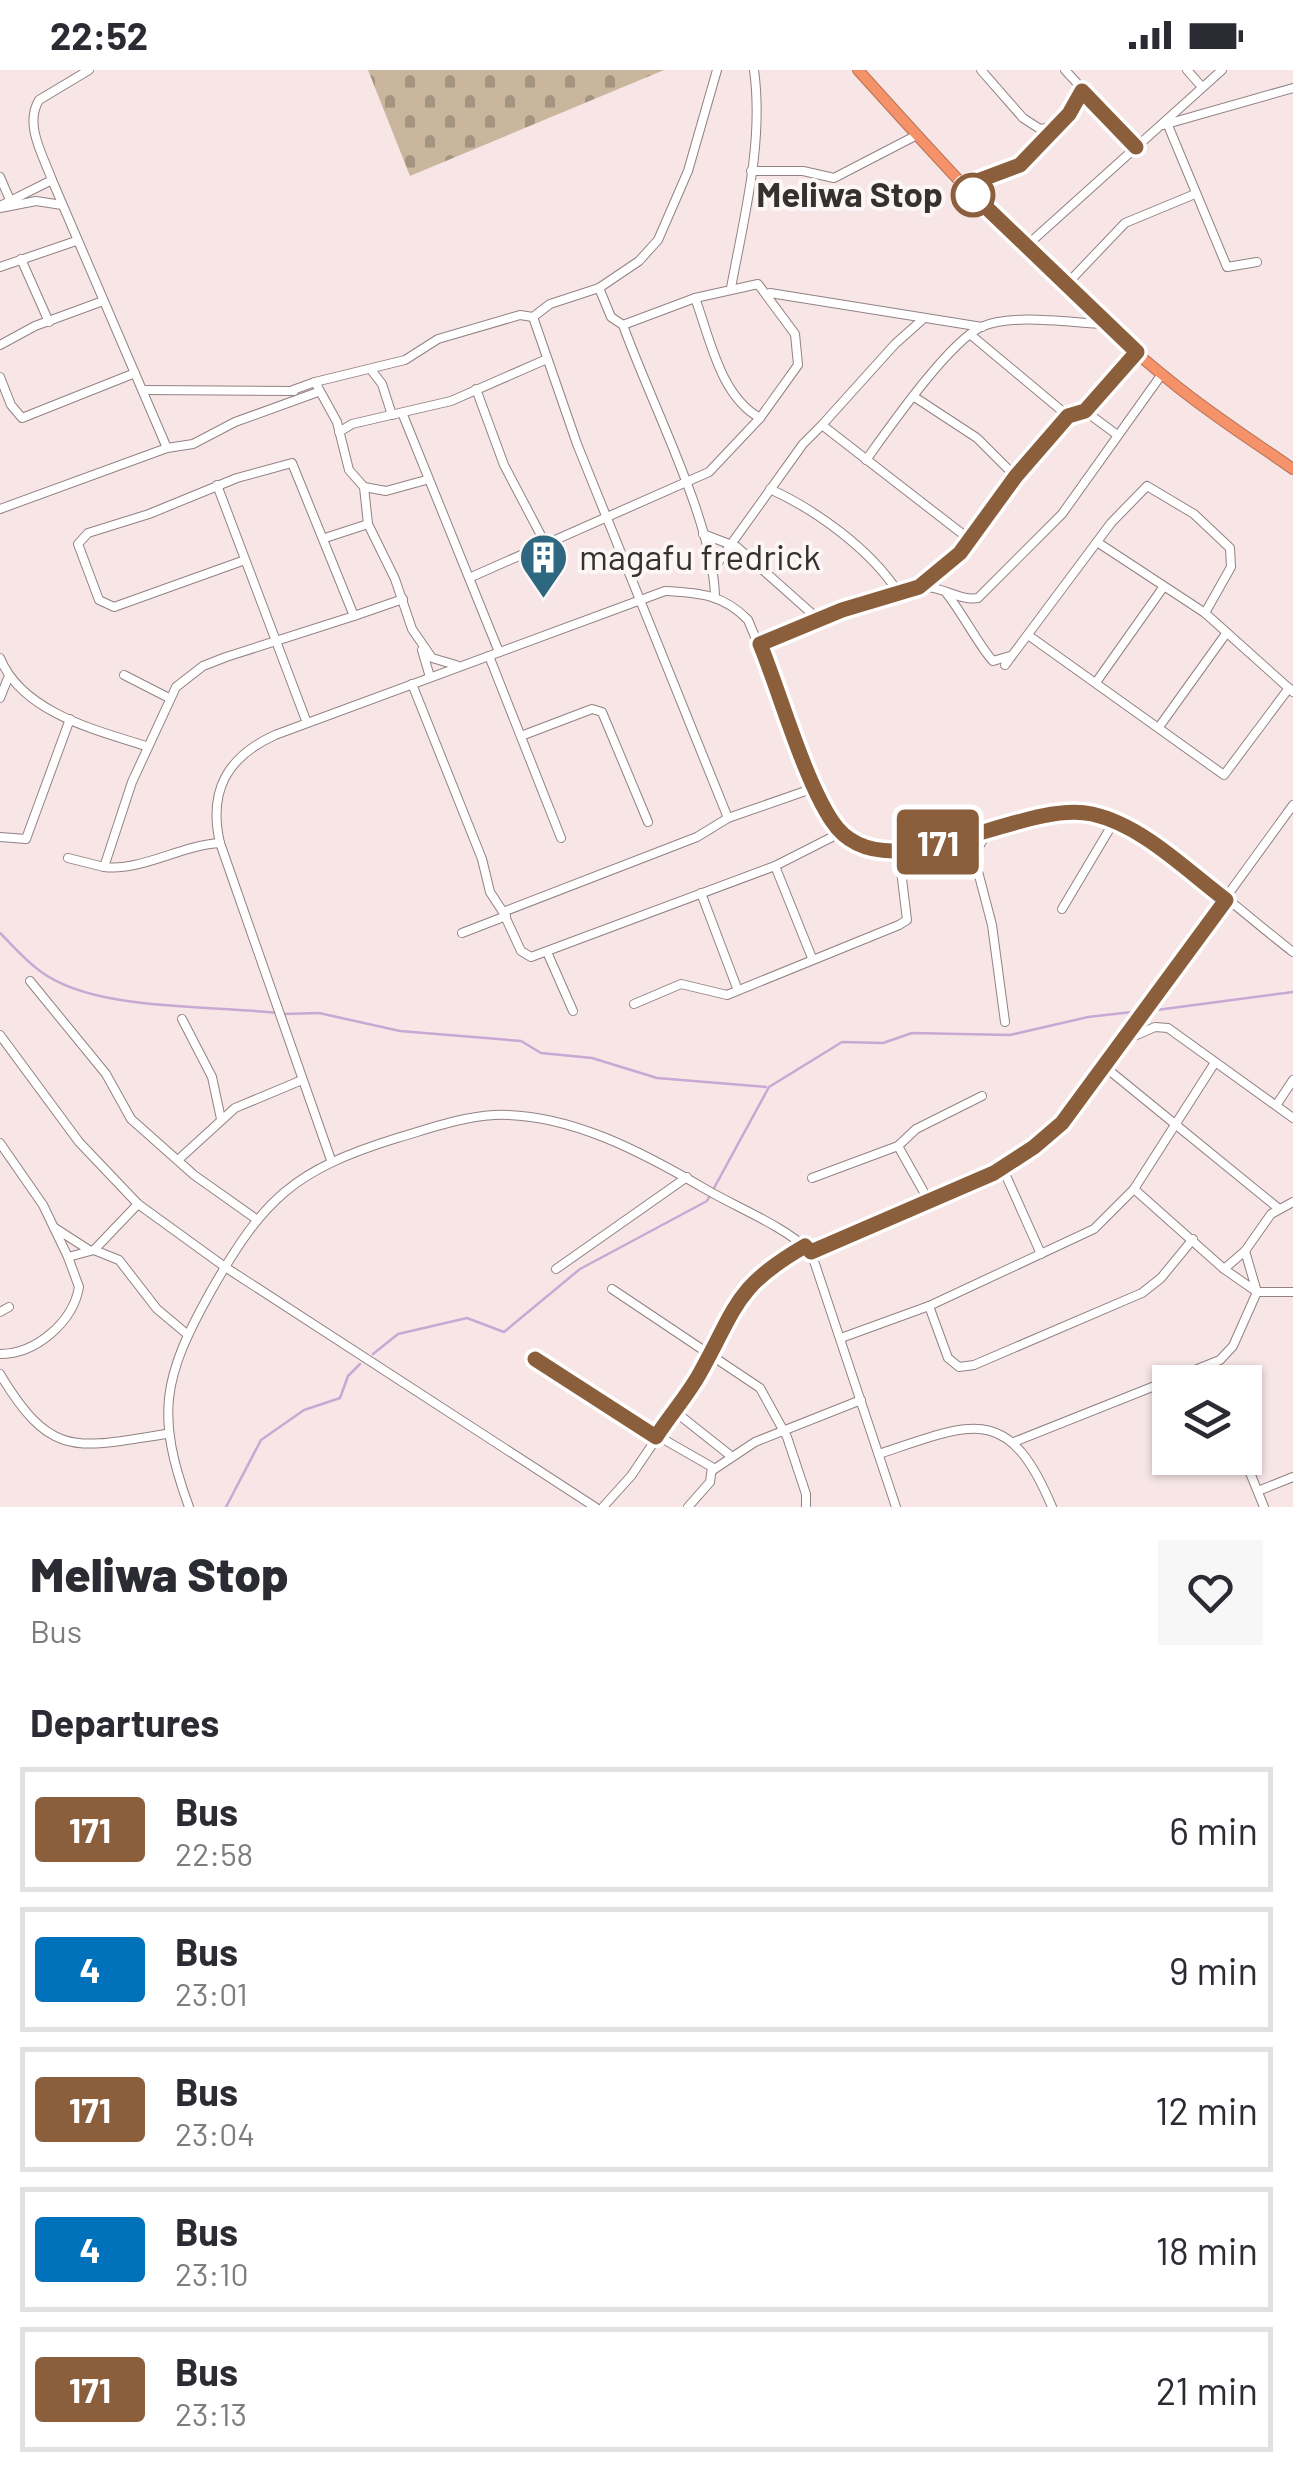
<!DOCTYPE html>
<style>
:root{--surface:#fff;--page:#f7f7f7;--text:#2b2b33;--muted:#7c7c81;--line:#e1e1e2}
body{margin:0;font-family:Barlow,sans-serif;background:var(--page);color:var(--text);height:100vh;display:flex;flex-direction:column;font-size:38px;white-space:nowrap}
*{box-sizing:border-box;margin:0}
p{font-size:32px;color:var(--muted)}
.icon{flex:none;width:55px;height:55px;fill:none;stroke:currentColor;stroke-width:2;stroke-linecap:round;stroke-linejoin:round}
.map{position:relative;height:1437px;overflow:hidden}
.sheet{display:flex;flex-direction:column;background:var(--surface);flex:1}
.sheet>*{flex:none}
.badge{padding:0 20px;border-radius:8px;font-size:35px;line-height:65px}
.controls{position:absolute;left:1152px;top:1295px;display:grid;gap:20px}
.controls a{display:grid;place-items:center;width:110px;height:110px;border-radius:0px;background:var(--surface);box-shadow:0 2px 8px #0004;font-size:50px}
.map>.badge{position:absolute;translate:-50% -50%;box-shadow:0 0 0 5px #fff}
h2{padding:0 30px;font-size:38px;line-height:90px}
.round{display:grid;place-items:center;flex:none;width:105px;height:105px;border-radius:0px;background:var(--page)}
.headline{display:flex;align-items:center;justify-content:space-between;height:170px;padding:0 30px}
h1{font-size:48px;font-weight:800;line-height:75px}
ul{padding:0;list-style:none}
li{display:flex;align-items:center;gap:30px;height:125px;margin:0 20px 15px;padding:0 10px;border:5px solid var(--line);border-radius:0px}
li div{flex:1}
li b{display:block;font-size:38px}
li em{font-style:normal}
li .badge{min-width:110px;font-weight:700;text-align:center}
.status{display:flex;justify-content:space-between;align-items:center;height:70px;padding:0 50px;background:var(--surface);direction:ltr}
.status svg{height:28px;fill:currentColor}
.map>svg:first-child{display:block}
</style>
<div class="status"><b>22:52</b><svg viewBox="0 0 49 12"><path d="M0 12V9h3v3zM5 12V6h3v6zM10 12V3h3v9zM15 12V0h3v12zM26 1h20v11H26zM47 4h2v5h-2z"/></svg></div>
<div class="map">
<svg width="1293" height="1437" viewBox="0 0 1293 1437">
<defs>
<pattern id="cemetery-stones" width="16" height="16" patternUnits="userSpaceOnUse" patternTransform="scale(2.5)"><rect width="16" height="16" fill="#cab59d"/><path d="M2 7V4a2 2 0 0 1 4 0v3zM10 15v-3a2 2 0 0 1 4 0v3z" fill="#a59480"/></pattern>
</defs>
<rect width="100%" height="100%" fill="#f8e6e7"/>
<polygon fill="url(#cemetery-stones)" points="368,0 664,0 410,106"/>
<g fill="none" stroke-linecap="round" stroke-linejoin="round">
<g stroke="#c7a9d3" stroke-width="2.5">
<path d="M0,863c13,13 25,27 40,38 54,41 171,34 237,42"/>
<polyline points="1149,941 1293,922"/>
<polyline points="284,944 319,943 400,961 521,971 541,983 592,988 657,1008 766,1017"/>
<polyline points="373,1284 398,1264 467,1248 504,1262 580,1199 707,1131 769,1017 842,972 883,973 912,963 1010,965 1088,947 1141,941"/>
<polyline points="226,1437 261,1370 304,1340 340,1328 348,1306 360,1294"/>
</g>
<defs>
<g id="minor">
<path d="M981,0l42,48 17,11c23,-3 33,-18 42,-38"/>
<polyline points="1065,0 1136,77"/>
<polyline points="1187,0 1202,17"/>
<polyline points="1167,53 1227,197 1257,192"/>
<polyline points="1163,55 1293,18"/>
<polyline points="751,101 803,101 834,108 917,65"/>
<polyline points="0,107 10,130"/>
<polyline points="52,110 167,378"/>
<polyline points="964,116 1012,100 1054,58"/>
<path d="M0,136l52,-26c-9,-25 -28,-55 -13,-80l50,-30"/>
<polyline points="0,138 36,131 62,135"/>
<polyline points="1024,178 1222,0"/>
<polyline points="21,189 49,252"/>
<polyline points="0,197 76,171"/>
<polyline points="1065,216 1125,153 1195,124"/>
<path d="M599,218l12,29 12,8c27,76 90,196 92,271"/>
<path d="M731,218c13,-71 33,-146 23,-218"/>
<polyline points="770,223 982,257"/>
<path d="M695,228c15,40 25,98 65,120"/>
<polyline points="533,247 577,374 728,748"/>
<polyline points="971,265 1068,346"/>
<polyline points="0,275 35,256 103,231"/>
<polyline points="372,301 382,314 392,345"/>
<polyline points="0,307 11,335 22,348 135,303"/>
<polyline points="315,312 405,290 438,269 520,245 533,247 550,234 599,218 639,191 658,170 688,101 717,0"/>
<polyline points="476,319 504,395 546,475"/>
<polyline points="144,320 294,321"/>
<polyline points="293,320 315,312 337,352 349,400 364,417 368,454 395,509 412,559 432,588 456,595"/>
<polyline points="916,328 977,368 1015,406"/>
<polyline points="1085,341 1116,364"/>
<polyline points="403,345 499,582"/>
<polyline points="822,355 895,274 922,250"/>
<polyline points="339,362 352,354 451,331 547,289"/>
<path d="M866,390c23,-32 82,-117 115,-133 30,-14 91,-4 123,-3"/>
<polyline points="217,415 307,653"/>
<polyline points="364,417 386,421 426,410"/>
<path d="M770,419c46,21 100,60 128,103"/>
<polyline points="0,439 167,378 193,374 235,352 318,322"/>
<polyline points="703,464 737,477 818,549"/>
<polyline points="325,468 368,454"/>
<polyline points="1097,472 1205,543 1293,622"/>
<polyline points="245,490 114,537 99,530 78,474 88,463 149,444 237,408 292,393 354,546 403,529"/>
<polyline points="714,498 803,374 822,355 969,469"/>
<polyline points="469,508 709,402 760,348 798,295 795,264 758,214 695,228 623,255"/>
<polyline points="919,517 960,483 1015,406 1068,346 1085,341 1137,282"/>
<path d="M947,524c14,17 34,55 46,67l17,-5"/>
<polyline points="1028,565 1224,705 1289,618"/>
<path d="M760,574c42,-18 120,-58 165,-57 18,0 35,14 53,11l84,-84 100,-140"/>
<polyline points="422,580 430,607"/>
<polyline points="489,586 561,768"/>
<path d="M0,588c22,54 95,72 146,88"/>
<polyline points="1005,595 1111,453 1147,416 1194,444 1230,478 1231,497 1205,543"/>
<polyline points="124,605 169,628"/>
<polyline points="1097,611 1162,519"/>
<polyline points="412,614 482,789 490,822 503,842 697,767 728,748 817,717"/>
<polyline points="0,628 8,608"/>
<polyline points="1159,657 1225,565"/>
<polyline points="521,666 592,639 602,642 648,752"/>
<polyline points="989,759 977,780 976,794 992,855 1005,952"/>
<polyline points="0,767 26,769 70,649"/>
<path d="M220,773c-38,2 -81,29 -116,24l28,-85 44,-95 27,-21 23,-9 128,-41"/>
<polyline points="68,788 104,797"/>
<polyline points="775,796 812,888"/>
<polyline points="701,823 737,918"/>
<polyline points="1062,839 1115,750"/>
<polyline points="503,842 521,881 531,887 775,796 842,762"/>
<polyline points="462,863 506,846"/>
<polyline points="547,882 573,941"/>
<polyline points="30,911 106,1004 131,1049 194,1105 256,1149"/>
<polyline points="634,934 681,914 727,925 899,855 907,850 899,784"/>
<polyline points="182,949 212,1007 221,1049"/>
<polyline points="0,965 79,1072 138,1134 225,1197 595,1437"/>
<polyline points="1125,970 1155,957 1168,958 1293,1048"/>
<polyline points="1105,997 1278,1138"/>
<polyline points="1277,1034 1293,1010"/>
<polyline points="0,1073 43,1135 68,1187 94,1180 138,1134"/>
<polyline points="898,1076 916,1059 982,1026"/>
<polyline points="178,1090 235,1038 302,1010"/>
<path d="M331,1090l-111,-317c-12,-52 7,-86 55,-108l390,-144c34,2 58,3 83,29l84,201c71,78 173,-26 260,-7 58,13 151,100 201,138"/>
<polyline points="1003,1099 1041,1184"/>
<polyline points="812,1108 898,1076 930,1133"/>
<polyline points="1134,1119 1224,1199 1257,1222 1293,1222"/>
<polyline points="55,1158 89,1180"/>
<polyline points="94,1180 119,1190 157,1239 188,1265"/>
<polyline points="811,1182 1003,1099 1062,1053 1293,735"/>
<polyline points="556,1199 687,1107"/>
<polyline points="1224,1199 1245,1181 1271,1144 1293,1132"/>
<polyline points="612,1219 760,1318 787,1367 806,1424 806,1437"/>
<polyline points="929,1236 948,1288 959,1297 974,1295 1142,1223 1161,1208 1193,1169"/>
<polyline points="0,1242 9,1237"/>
<polyline points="841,1268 929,1236 1094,1159 1134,1119 1214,994"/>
<path d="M0,1284c36,0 73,-32 79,-67l-11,-30"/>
<polyline points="535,1289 600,1333 712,1397 710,1412 688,1437"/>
<path d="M0,1304c51,85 76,74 166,60"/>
<polyline points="673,1340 731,1386"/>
<polyline points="1014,1372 1220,1290 1233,1276 1257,1222 1245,1181"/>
<path d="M879,1384c93,-31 129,-52 173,53"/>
<polyline points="1244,1388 1264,1437"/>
<polyline points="713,1400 755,1372 861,1330"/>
<polyline points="1258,1421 1293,1407"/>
<path d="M189,1437c-34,-93 -26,-130 22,-216 53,-93 83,-121 186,-153 31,-9 64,-21 97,-23 74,-3 150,38 213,75 33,19 75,35 104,62l85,255"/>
<polyline points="603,1437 631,1406 698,1307 740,1224 805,1176"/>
</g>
<path id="highway" d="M858,0c99,110 200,222 316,314 38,31 79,57 119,85"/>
</defs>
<use href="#minor" stroke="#928283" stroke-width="10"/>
<use href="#highway" stroke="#b37056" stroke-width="12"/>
<use href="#minor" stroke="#fff" stroke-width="8"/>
<use href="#highway" stroke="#f6926a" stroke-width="10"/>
</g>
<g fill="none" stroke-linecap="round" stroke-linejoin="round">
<defs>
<path id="line" d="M535,1289l121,78c14,-22 32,-42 44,-64 37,-66 34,-86 105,-127l6,6 183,-79 40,-26 28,-24 164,-223c-40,-30 -84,-75 -134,-86 -74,-16 -209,85 -260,7 -28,-42 -52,-128 -72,-177l82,-34 77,-23 41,-34 56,-77 52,-60 17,-5 52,-59 -173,-166 56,-21 49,-51 13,-23 54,56"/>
</defs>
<use href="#line" stroke="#fff" stroke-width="22"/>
<use href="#line" stroke="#8b5e3c" stroke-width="15"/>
</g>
<defs>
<symbol id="building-pin" viewBox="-11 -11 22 30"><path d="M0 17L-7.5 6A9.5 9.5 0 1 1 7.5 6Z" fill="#2d6880" stroke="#fdf6f7"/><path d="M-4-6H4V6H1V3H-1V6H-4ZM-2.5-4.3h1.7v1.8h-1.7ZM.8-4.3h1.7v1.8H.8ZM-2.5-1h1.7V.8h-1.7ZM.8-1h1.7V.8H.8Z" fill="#fff"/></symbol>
</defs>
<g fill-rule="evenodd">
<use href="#building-pin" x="516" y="460" width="55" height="75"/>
</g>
<circle fill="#fff" stroke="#8b5e3c" stroke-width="5" cx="973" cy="125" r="20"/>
<g text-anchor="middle" stroke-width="8" stroke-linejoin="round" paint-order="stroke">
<g font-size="35" font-weight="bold" fill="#373030" stroke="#fdf6f7" text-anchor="end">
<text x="943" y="137">Meliwa Stop</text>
</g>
<g font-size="35" fill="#373030" stroke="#fdf6f7" text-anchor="start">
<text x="579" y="500">magafu fredrick</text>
</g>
</g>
</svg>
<div class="controls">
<a><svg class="icon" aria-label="layers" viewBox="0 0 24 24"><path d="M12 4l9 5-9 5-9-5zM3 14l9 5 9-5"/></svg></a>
</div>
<b class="badge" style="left:938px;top:772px;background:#8b5e3c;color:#fff">171</b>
</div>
<section class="sheet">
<div class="headline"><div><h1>Meliwa Stop</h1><p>Bus</p></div><a class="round"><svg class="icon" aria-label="heart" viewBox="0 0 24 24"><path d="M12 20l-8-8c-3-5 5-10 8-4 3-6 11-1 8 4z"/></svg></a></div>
<h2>Departures</h2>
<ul>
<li><span class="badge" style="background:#8b5e3c;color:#fff">171</span><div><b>Bus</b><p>22:58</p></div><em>6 min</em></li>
<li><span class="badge" style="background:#0072bc;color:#fff">4</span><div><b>Bus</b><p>23:01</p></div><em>9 min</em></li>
<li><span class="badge" style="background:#8b5e3c;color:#fff">171</span><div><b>Bus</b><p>23:04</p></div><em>12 min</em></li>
<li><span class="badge" style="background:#0072bc;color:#fff">4</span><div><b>Bus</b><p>23:10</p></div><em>18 min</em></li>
<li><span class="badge" style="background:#8b5e3c;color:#fff">171</span><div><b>Bus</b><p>23:13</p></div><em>21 min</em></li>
</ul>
</section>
